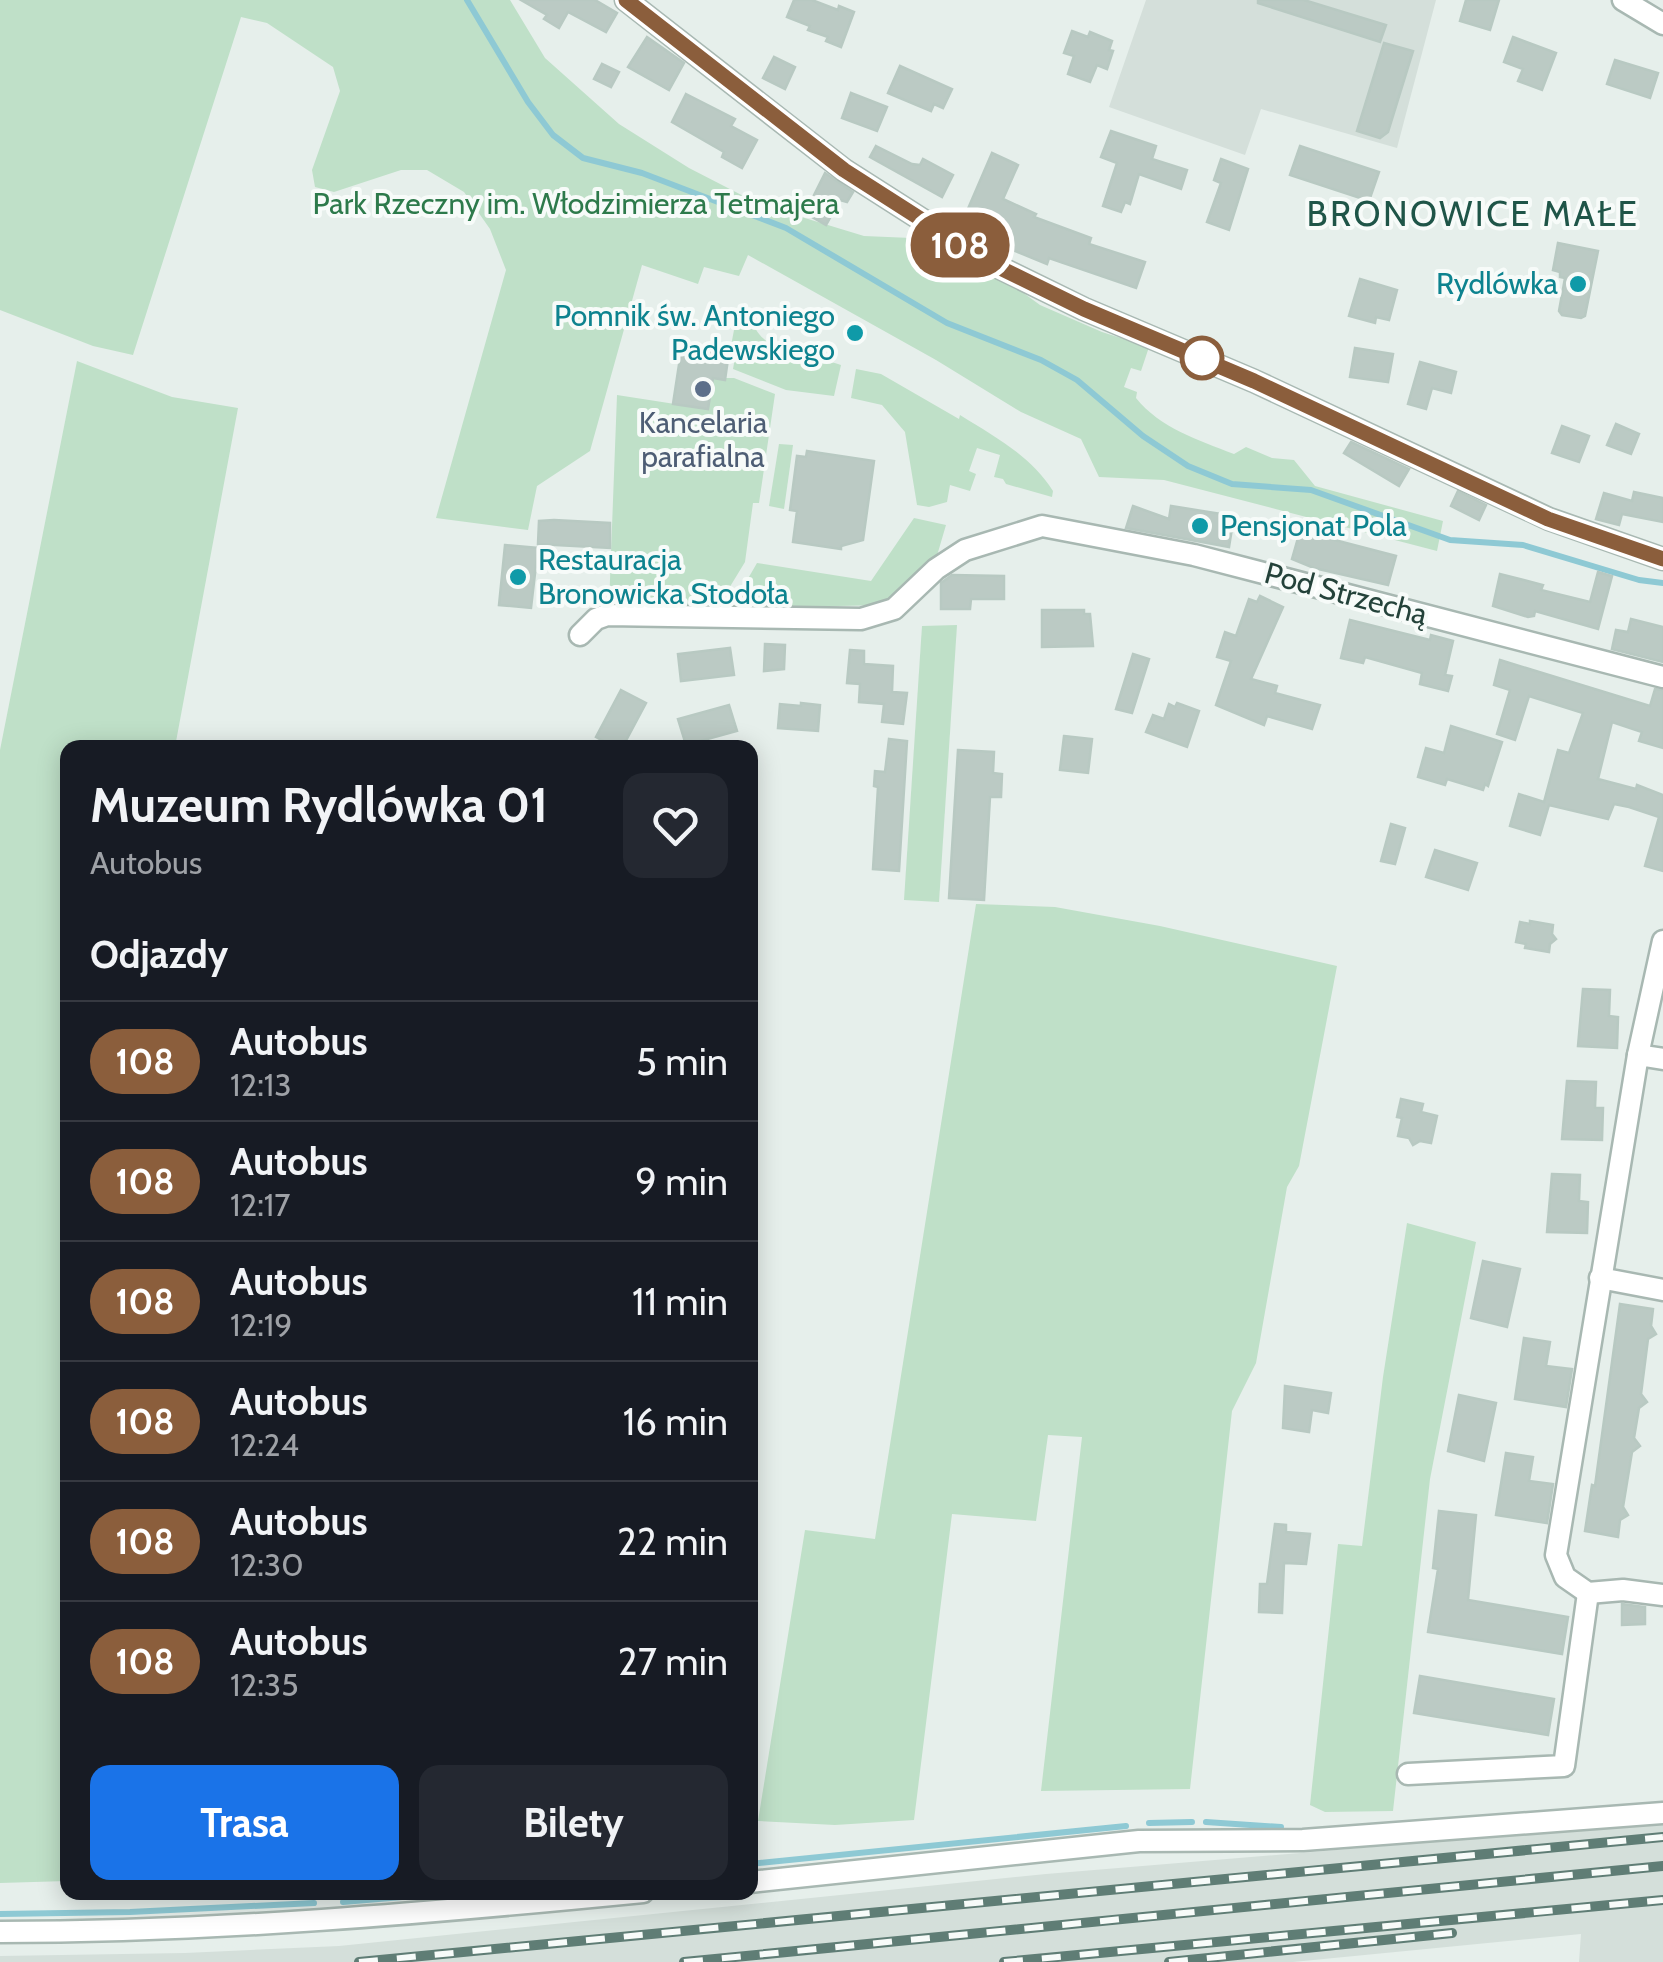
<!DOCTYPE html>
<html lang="pl">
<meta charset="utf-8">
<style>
:root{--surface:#171b24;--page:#242831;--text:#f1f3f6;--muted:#9ea1a6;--line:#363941;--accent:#1a73e8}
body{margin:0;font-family:Cabin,sans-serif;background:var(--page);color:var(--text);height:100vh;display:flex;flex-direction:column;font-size:38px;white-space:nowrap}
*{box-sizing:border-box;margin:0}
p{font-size:32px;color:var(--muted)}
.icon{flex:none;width:55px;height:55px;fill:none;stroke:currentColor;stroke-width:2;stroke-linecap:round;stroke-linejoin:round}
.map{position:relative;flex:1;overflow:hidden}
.details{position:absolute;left:60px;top:740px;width:698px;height:1160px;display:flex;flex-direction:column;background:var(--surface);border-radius:20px;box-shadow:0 5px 25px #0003}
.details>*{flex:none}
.badge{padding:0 20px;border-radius:32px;font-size:35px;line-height:65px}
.map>.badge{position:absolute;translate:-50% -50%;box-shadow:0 0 0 5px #fff}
h2{padding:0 30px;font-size:38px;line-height:90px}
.round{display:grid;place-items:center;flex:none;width:105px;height:105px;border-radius:20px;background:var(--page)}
.overview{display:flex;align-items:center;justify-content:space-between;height:170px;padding:0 30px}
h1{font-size:48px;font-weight:700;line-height:75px}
.button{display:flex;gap:20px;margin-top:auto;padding:20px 30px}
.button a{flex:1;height:115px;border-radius:20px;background:var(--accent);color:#fff;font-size:40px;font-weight:700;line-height:115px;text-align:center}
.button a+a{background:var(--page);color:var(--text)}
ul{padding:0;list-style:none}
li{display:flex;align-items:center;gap:30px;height:120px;padding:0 30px;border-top:2px solid var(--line)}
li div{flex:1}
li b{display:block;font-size:38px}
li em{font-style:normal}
li .badge{min-width:110px;font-weight:700;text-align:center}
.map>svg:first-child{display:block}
</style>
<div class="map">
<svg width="1663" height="1962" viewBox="0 0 1663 1962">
<rect width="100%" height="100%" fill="#e6efeb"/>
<g fill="#d4dfda">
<polygon points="1146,0 1436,0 1397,148 1261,109 1245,155 1109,107"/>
<polygon points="1663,1823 1663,1962 1579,1962 1581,1934 1293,1962 0,1962 0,1956 185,1953 339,1946 1046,1874"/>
</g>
<g fill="#bfe0c8">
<path d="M0,0h510l35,58 74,66 70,44 70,36 105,32 71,3 64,36 41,30 62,27 47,15 -8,24 -10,-3 -7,19 13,5 -1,6c24,30 62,42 98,56l12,-7 26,11 22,2 21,26 128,35 -6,30 -273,-71 -65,-3 -18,-38 -60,-27 -85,-52 -188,-105 -9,21 -35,-9 -6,17 -56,-19 -52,186 -53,35 -9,44 -92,-12 70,-248 -16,-41 -26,-37 -37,-22h-26l-67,22 -19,-5 -3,-17 28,-79 -7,-24 -66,-44 -26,-6 -108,338 -40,-9 -93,-36z"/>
<path d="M738,309l13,4c4,43 60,41 90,52l-7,31 -48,-6 -53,-21 3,-17 -6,-1z"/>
<polygon points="77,361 172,397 238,408 175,747 68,748 67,1881 0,1883 0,750"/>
<path d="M856,369l25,5 78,45 1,-4c35,22 70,40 93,76l-1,6 -46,-13 -3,-5 -9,-2 6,-22 -23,-7 -8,23 7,3 -6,17 -20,-6 -3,17 -18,5 -12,-2 -12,-73 -23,-27 -31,-7z"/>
<polygon points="713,378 734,378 775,394 759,503 753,503 745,562 717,608 609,606 617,395 707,409"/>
<polygon points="779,444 793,445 784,509 769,506"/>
<polygon points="914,518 946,525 936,559 889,605 731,608 757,563 871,581"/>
<polygon points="957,625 939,902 904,900 922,626"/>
<polygon points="976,904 1055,907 1160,926 1337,966 1299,1166 1287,1187 1256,1363 1232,1411 1190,1789 1041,1791 1082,1437 1048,1435 1036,1521 952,1514 914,1820 835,1825 758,1821 805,1530 875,1539"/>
<polygon points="1407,1223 1476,1242 1430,1479 1393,1811 1325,1812 1310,1805 1338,1544 1362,1546 1383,1377"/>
</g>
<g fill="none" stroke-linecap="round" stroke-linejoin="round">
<g stroke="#8ec9d4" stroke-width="6">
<polyline points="467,0 528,102 553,135 583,158 642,173 786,228 947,323 1041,360 1077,380 1143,436 1188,466 1232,484 1311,490 1450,540 1523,545 1639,580 1663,583"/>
<polyline points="1206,1822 1281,1827"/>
<polyline points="1149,1823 1192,1822"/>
<polyline points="750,1864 1126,1826"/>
<polyline points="343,1902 461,1892"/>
<polyline points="0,1914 130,1912 314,1903"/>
</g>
</g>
<g fill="#bbcac4" stroke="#b8c9c2" stroke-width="2.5">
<polygon points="521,0 595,0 617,13 606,32 568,12 559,28 544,19 547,15"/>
<polygon points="794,0 812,0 838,10 839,6 854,12 841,47 826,41 828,37 808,30 810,26 787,17"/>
<polygon points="1258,0 1304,0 1386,25 1380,42 1258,3"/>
<polygon points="1466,0 1499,0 1490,30 1460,21"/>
<polygon points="1072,31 1088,37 1090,32 1112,41 1109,50 1113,51 1107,69 1097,65 1090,82 1068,74 1074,56 1064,53"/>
<polygon points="647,37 684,63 669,90 628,67"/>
<polygon points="1513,37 1556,53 1542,90 1518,81 1523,69 1504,62"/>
<polygon points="1384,43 1413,51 1388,132 1380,138 1357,131"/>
<polygon points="774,57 795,67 785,89 763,78"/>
<polygon points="1615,60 1658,73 1650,98 1607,84"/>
<polygon points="602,64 619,72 611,87 594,79"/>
<polygon points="900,66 952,89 943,108 934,104 931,111 888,93"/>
<polygon points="851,93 887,107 877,131 842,118"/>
<polygon points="686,94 735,119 731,126 757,140 742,168 722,157 724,152 672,122"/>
<polygon points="1111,131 1156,146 1152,159 1187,170 1181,189 1139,174 1130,204 1125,202 1121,212 1103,206 1117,163 1101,157"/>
<polygon points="876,146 912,164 920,165 923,159 953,175 942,197 870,157"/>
<polygon points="1300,146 1379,172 1369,201 1290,175"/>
<polygon points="992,153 1018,165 1003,199 1036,214 1034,217 1091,238 1089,244 1145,262 1136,288 1049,258 1047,264 998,244 1006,228 967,211"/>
<polygon points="1221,159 1248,169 1229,230 1207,222 1221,183 1214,180"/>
<polygon points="825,173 853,192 847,202 840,200 826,225 812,217 819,202 812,199"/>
<polygon points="1558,243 1598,251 1585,316 1581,318 1562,315 1559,311 1565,278 1560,277 1560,272 1553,270"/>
<polygon points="1360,279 1397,290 1389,320 1376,317 1375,323 1349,316"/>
<polygon points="682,345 729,352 725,380 713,378 708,409 673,404"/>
<polygon points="1355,348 1393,354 1388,382 1350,377"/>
<polygon points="1420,362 1456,372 1451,393 1432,388 1426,409 1408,404"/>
<polygon points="1616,424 1639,434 1631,454 1607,445"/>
<polygon points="1562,426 1589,436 1579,462 1552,453"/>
<polygon points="1351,442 1409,469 1399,486 1344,453"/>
<polygon points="807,451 874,461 863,540 841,546 841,549 793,542 797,511 790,510 797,456 806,457"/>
<polygon points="1458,491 1486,505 1479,520 1451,506"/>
<polygon points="1634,492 1663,498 1663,522 1622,514 1619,525 1596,519 1604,493 1632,501"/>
<polygon points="1133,506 1169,519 1171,506 1234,516 1229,547 1126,528"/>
<polygon points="554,520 610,523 610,548 538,544 539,521"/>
<polygon points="1300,531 1396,556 1388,585 1314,568 1292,559"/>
<polygon points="505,545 538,548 531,608 499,605"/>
<polygon points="1598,572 1612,576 1598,629 1535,611 1534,616 1528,617 1493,606 1500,574 1543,585 1541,590 1590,602"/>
<polygon points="952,575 1004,576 1004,599 971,599 970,609 941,609 941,583"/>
<polygon points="1260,596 1283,607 1251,679 1277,686 1275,693 1320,705 1312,729 1267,716 1264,725 1216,705 1231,661 1217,657 1225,632 1236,636 1249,599 1257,602"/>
<polygon points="1042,610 1084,610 1084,614 1090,614 1093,646 1042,647"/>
<polygon points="1631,619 1663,627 1663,662 1612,649 1616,630 1628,632"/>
<polygon points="1350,620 1430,640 1431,635 1453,641 1445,675 1452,676 1448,691 1420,684 1422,673 1365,657 1363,663 1341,658"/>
<polygon points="765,644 785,645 784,669 764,671"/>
<polygon points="730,648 734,675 681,681 678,654"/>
<polygon points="850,650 864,651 864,664 893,666 892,692 907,693 903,724 882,722 884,704 859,702 860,684 847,683"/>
<polygon points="1133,654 1149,659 1132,713 1116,709"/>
<polygon points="1500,660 1650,706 1655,689 1663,690 1663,748 1639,741 1642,732 1612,722 1598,779 1636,789 1637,785 1663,795 1663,871 1645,866 1659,817 1629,807 1614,804 1608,819 1549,805 1540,835 1510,826 1519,794 1544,802 1558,750 1569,753 1583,713 1529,696 1515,740 1497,734 1510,690 1494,685"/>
<polygon points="621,690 646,703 622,748 616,748 596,737"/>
<polygon points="801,703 820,705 818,731 778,728 780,704 801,706"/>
<polygon points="1177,703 1199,711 1187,747 1146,732 1153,715 1164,719 1169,704 1175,707"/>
<polygon points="729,705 737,731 686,745 678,719"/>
<polygon points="1451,726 1502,742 1488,786 1485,784 1483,790 1447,779 1445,785 1418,777 1426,748 1444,753"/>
<polygon points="1064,736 1092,739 1088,773 1060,770"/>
<polygon points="889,739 907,741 899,871 873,869 878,787 874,786 875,771 885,772"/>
<polygon points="958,750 994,752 993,773 1002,774 1001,797 990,797 984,900 949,898"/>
<polygon points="1391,824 1405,828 1395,864 1381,861"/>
<polygon points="1435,850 1477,863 1468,890 1426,877"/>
<polygon points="1530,921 1553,925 1552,934 1556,939 1550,944 1549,952 1525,948 1526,944 1516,942 1520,922 1530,924"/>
<polygon points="1583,989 1610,990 1609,1016 1618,1017 1617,1048 1578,1046"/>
<polygon points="1567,1081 1596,1082 1595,1108 1603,1108 1602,1140 1562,1139"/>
<polygon points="1401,1099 1423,1104 1421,1112 1437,1116 1431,1143 1420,1141 1413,1145 1409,1138 1398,1136 1402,1118 1397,1117"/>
<polygon points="1552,1174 1580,1175 1579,1201 1588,1202 1587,1233 1547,1232"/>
<polygon points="1483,1261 1520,1269 1507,1327 1471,1318"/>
<polygon points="1620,1304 1653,1309 1651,1326 1656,1334 1648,1339 1641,1394 1647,1402 1639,1408 1634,1438 1640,1446 1632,1452 1623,1507 1628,1515 1620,1520 1618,1537 1585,1531 1592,1485 1595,1486"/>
<polygon points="1524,1338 1550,1342 1546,1366 1572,1369 1566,1407 1515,1399"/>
<polygon points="1285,1386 1331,1393 1328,1413 1312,1410 1309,1432 1283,1428"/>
<polygon points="1459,1395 1496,1403 1484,1461 1448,1451"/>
<polygon points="1506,1453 1533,1457 1529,1481 1553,1484 1547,1523 1496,1515"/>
<polygon points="1439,1511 1476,1515 1468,1600 1568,1617 1562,1654 1428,1632 1438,1569 1433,1568"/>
<polygon points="1275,1524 1286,1525 1286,1532 1310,1534 1306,1564 1284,1563 1282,1613 1259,1612 1260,1584 1267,1584"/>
<polygon points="1622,1604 1645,1607 1645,1624 1622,1625"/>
<polygon points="1420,1676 1554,1699 1548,1735 1414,1713"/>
</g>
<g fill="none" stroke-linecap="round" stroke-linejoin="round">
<defs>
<g id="minor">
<polyline points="626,0 844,170 988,262 1084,309 1254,381 1549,519 1663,559"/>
<polyline points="1623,0 1663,24"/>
<polyline points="580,635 596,619 607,615 861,619 894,609 936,569 965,550 1042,526 1194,555 1663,677"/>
<polyline points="1638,1055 1663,941"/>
<polyline points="1663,1059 1638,1055 1556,1555 1565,1577 1588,1593 1623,1590 1663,1595"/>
<polyline points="1600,1278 1663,1290"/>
<polyline points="1408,1774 1564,1766 1588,1593"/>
<polyline points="750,1882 1139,1841 1303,1840 1663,1813"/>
<path d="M0,1932c215,0 429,-19 643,-40"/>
</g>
</defs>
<use href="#minor" stroke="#a8b8b2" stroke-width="25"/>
<use href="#minor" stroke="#fff" stroke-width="20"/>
<defs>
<g id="rail">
<polyline points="359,1962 1663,1837"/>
<polyline points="684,1962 1663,1866"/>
<polyline points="1004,1962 1663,1900"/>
<polyline points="1169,1962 1452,1933"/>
</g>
</defs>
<use href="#rail" stroke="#5f7d75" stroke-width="10"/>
<use href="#rail" stroke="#f7fbf9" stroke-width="6" stroke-dasharray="19" stroke-linecap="butt"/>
</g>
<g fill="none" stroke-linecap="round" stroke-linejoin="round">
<defs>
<polyline id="line" points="626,0 844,170 988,262 1084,309 1254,381 1548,519 1663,559"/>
</defs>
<use href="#line" stroke="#fff" stroke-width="22"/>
<use href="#line" stroke="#8b5e3c" stroke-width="15"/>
</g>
<g fill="#0f9aa8" stroke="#f7fbf9" stroke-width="4">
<circle cx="1578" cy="284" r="10"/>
<circle cx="855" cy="333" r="10"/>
<circle cx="1200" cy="526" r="10"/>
<circle cx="518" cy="577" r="10"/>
</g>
<circle fill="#fff" stroke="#8b5e3c" stroke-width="5" cx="1202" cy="358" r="20"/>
<circle fill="#5c6f8a" stroke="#f7fbf9" stroke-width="4" cx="703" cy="389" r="10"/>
<g text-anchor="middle" stroke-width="8" stroke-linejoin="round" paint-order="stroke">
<g font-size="30" fill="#2d7a4b" stroke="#f7fbf9">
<text x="576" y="214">Park Rzeczny im. Włodzimierza Tetmajera</text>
</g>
<g font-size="30" fill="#0d838f" stroke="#f7fbf9" text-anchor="end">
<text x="1558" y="294">Rydlówka</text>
<text x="835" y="326">Pomnik św. Antoniego<tspan x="835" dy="34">Padewskiego</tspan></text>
<text x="1220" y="536" text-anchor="start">Pensjonat Pola</text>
<text x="538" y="570" text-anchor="start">Restauracja<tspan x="538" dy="34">Bronowicka Stodoła</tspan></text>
</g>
<g font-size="30" fill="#4e5e75" stroke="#f7fbf9">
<text x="703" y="433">Kancelaria<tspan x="703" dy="34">parafialna</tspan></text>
</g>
<g font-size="30" fill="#24423a" stroke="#f7fbf9">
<text transform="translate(1346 594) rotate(15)" y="10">Pod Strzechą</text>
</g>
<g font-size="35" letter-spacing="2.5" fill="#1f5548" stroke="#f7fbf9">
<text x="1473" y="226">BRONOWICE MAŁE</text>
</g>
</g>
</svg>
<b class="badge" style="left:960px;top:245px;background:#8b5e3c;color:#fff">108</b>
<section class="details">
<div class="overview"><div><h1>Muzeum Rydlówka 01</h1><p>Autobus</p></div><a class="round"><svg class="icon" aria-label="heart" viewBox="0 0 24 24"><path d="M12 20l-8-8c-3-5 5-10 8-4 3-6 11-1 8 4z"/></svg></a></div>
<h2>Odjazdy</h2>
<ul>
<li><span class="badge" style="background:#8b5e3c;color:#fff">108</span><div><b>Autobus</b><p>12:13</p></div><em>5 min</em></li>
<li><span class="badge" style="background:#8b5e3c;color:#fff">108</span><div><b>Autobus</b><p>12:17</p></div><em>9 min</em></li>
<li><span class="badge" style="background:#8b5e3c;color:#fff">108</span><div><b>Autobus</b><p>12:19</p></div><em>11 min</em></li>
<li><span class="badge" style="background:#8b5e3c;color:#fff">108</span><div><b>Autobus</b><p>12:24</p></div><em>16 min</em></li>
<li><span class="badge" style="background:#8b5e3c;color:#fff">108</span><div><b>Autobus</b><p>12:30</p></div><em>22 min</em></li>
<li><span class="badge" style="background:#8b5e3c;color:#fff">108</span><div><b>Autobus</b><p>12:35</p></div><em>27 min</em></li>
</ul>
<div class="button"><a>Trasa</a><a>Bilety</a></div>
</section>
</div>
